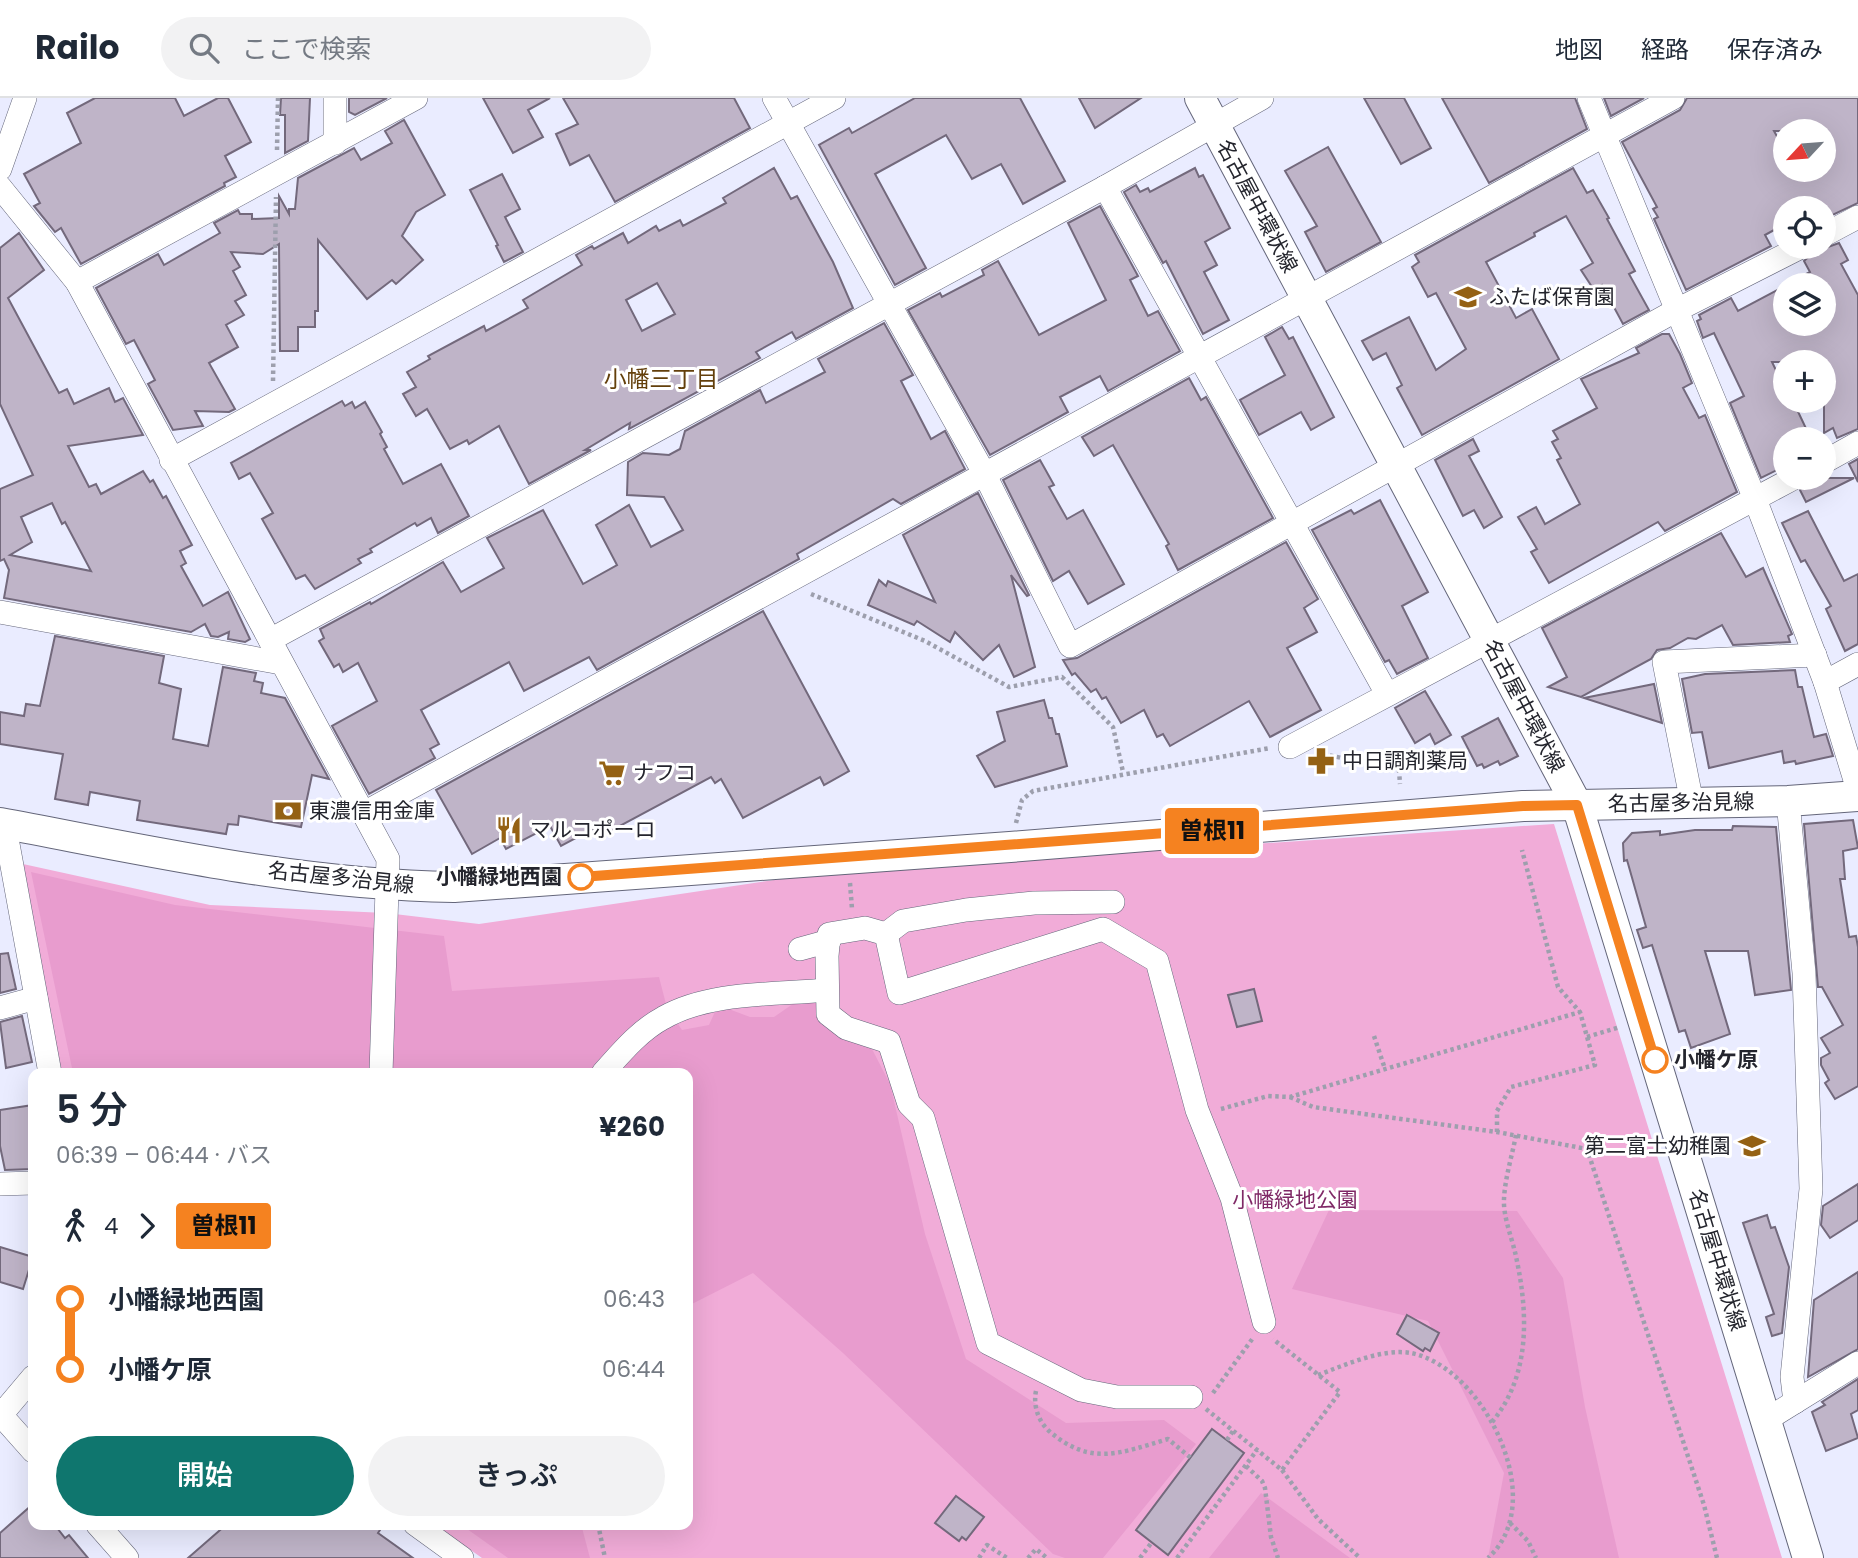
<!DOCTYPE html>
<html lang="ja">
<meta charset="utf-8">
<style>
:root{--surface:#fff;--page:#f2f2f3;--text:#1f2937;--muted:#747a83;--line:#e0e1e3;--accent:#0f766e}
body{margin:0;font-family:Poppins,"Noto Sans JP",sans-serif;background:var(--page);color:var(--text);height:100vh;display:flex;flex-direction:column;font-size:26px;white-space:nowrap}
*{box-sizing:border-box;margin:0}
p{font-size:23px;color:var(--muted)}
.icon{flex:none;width:38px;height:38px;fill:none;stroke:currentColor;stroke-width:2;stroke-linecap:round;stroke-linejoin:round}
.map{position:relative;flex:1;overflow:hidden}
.details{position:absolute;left:28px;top:970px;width:665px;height:462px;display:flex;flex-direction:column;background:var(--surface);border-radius:14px;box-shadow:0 7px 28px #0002}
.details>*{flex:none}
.badge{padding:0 14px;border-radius:5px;font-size:24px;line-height:46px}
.needle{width:46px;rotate:244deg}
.fabs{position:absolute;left:1773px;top:21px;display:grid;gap:14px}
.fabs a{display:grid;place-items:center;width:63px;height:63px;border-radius:50%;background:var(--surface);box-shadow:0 7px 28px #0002;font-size:35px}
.map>.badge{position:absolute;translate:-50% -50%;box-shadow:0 0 0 4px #fff}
.legs{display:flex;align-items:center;gap:10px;height:77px;padding:0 28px;font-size:23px}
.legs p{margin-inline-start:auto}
.summary{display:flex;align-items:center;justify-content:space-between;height:119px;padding:0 28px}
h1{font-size:38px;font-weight:600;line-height:52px}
.action{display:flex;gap:14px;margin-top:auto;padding:14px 28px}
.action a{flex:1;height:80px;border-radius:42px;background:var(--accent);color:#fff;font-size:28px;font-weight:600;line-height:80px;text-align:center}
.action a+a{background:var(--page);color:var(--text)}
ul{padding:0 28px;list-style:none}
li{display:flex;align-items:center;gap:24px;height:70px;font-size:26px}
li i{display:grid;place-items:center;width:10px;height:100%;margin:0 9px;background:currentColor}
li i::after{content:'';width:18px;height:18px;margin:-9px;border:5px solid;border-radius:50%;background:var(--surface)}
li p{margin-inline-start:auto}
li:first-child i{background:linear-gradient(#0000 50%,currentColor 0)}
li:last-child i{background:linear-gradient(currentColor 50%,#0000 0)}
header{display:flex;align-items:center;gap:42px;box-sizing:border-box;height:98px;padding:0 35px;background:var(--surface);border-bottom:2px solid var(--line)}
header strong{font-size:33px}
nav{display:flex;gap:38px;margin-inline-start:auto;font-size:24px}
.search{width:490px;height:63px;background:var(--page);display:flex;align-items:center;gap:18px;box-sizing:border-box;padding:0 24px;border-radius:38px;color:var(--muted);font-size:26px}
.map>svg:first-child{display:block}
</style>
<header>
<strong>Railo</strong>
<div class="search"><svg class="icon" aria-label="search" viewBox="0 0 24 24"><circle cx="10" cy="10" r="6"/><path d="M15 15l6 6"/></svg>ここで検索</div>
<nav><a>地図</a><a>経路</a><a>保存済み</a></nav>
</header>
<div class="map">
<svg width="1858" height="1460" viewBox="0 0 1858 1460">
<rect width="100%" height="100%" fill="#eaecff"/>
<polygon fill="#f1acd8" points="1554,726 1782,1460 482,1460 434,1426 688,1426 688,975 60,975 23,766 210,807 386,815 479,826 821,775"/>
<g fill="#e89cce">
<polygon points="31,774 175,807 444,838 452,893 659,879 667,910 682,932 709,927 718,907 750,919 774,919 800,901 832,901 873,953 890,986 925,1136 966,1261 1066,1325 1164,1322 1196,1346 1103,1460 1065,1460 1053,1456 843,1255 753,1175 688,1208 688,975 73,975"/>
<polygon points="1329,1112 1517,1113 1563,1180 1585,1309 1619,1460 1488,1460 1504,1375 1428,1223 1292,1191"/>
<polygon points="1261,1395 1350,1460 1209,1460"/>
<polygon points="460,1426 581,1426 590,1460 508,1460"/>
</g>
<g fill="#bfb4c8" stroke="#73697c" stroke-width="2" fill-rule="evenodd">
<polygon points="95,0 175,0 184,18 218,0 228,0 251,44 225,58 236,79 224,85 225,88 81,166 61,130 55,134 34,108 40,105 24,76 81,45 67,15"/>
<polygon points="281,0 310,0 308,43 285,55 285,17 280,17"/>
<polygon points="349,0 387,0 355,17 349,14"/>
<polygon points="483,0 550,0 528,12 543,39 513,55"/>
<polygon points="563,0 734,0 750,30 615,104 589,57 570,67 556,36 578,26"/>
<polygon points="915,0 1020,0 1065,83 1023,106 1001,66 972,81 946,37 875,76 926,170 895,187 819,47 849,30 852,35"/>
<polygon points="1079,0 1141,0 1095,30"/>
<polygon points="1364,0 1404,0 1431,50 1401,66"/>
<polygon points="1442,0 1575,0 1587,31 1489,85"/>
<polygon points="1604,0 1644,0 1611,18"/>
<path d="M1687,0h171v105l-34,16v-11h-39v16l-20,11 6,11 -85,44 -32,-71 4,-2 -5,-8 4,-2 -35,-65 58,-32zM1774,33h50v39h-39v-19z"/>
<polygon points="404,22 445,97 416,114 402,138 423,162 396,186 392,182 367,201 318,142 318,213 315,213 315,229 298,229 298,253 280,253 279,146 263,156 231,154 240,169 233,173 246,197 235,203 244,217 226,227 238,249 209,265 235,311 229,314 195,313 203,328 173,332 148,286 155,282 134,242 126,246 96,190 158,156 164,167 220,135 214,125 238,112 240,116 252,116 252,121 279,120 279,98 289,116 289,111 295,111 298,80 354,50 361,62 392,45 385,33"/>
<polygon points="1328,49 1381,144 1326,174 1305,134 1317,128 1285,73"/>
<path d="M774,70l17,31 6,-3 36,66 20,46 -57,31 -4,-7 -36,20 4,6 -131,71 1,-6 -45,27h6l-62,34 -30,-58 -30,18 -2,-4 -17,9 -23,-40 -11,7 -13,-22 13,-7 -9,-15 23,-13 -2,-3 56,-30 2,5 42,-23 -5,-8 59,-35 -6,-10 16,-9 2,3 29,-16 5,10 28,-17 3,5 21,-11 3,6 43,-23 -3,-5zM657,185l18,31 -33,17 -16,-31z"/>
<polygon points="1195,70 1199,79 1203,77 1230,130 1205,144 1217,167 1204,174 1229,222 1203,236 1166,163 1163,165 1124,94 1136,87 1140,94 1148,90 1150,94"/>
<polygon points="1573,70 1587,95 1593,92 1609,120 1607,121 1635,173 1629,176 1649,212 1623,226 1602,187 1594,192 1581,172 1593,165 1566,118 1534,135 1535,138 1486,164 1516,220 1532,211 1559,261 1422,337 1397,290 1402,287 1386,255 1373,262 1362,243 1409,219 1436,272 1466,251 1436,195 1428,199 1412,169 1419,164 1415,157"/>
<polygon points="502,76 520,111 505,119 523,154 504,164 496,148 498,147 470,92"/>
<polygon points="1100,108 1138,178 1130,182 1148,218 1158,213 1180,253 1108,293 1100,278 1060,299 1068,314 990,357 908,212 940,195 942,199 984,177 982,172 998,163 1039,237 1106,202 1068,125"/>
<path d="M19,135l25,37 -36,28 51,95 8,-4 7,15 35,-16 6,14 8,-4 20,37 -75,11 21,41 7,-3 5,10 42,-23 7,11 3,-2 10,18 3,-2 26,49 -12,6 6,12 -5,3 22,40 25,-14 22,47 -5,3 -17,-3 1,-7 -11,5 -7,-1 -6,-12 -14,8 -187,-34 5,-28 -5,-11 -4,2v-72l33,-14 -33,-71v-156zM52,405l10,21 3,-2 26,49 -81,-16 22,-13 -11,-25z"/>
<polygon points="1839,145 1848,162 1841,166 1858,197 1858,331 1837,340 1833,330 1824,335 1824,264 1772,264 1785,291 1785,303 1793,303 1811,341 1785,341 1785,368 1761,380 1730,305 1744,298 1714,235 1703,240 1697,223 1701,221 1699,217 1731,200 1738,213 1785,188 1785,226 1824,226 1824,187 1786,187 1810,174 1804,163 1814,154"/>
<polygon points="884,225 913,277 901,283 931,341 945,333 965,371 901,406 893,401 797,456 799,461 597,572 589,559 524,593 509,564 421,612 439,646 430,651 435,660 369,696 332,628 377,603 358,565 343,574 339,566 334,569 319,543 324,540 320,531 370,504 371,506 443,464 461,494 504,470 487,440 543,412 583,486 617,467 596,427 629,407 651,449 683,432 664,399 627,397 628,364 643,355 669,357 680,351 685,333 760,292 766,305 825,274 818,261"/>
<polygon points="1282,229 1289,241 1293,239 1334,319 1311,332 1301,314 1259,337 1240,302 1285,277 1265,239"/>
<polygon points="1662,236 1669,236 1680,256 1692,285 1683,290 1699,320 1705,317 1737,394 1665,433 1658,424 1549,485 1531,454 1537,451 1518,419 1536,409 1545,426 1580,406 1557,362 1561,360 1552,344 1558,341 1553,333 1597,310 1581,281 1639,255 1636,250"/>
<polygon points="1189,280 1201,302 1206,299 1273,420 1178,472 1166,448 1169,446 1113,347 1094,358 1082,339"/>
<polygon points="342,303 345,308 352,304 355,310 365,304 382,334 380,336 387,349 384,351 403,386 441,366 469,418 438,435 431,420 417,428 415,425 370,451 372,454 358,461 361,465 315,491 305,477 296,481 262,421 273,415 250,375 239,381 231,365"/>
<polygon points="1473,341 1479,353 1469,358 1502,419 1484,430 1474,412 1463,418 1435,362"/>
<polygon points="1858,361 1858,384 1849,366"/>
<polygon points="1040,362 1054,387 1049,389 1067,421 1083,412 1124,486 1088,506 1069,473 1053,483 1003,382"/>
<polygon points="1808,380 1854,380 1806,404 1800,392"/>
<polygon points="978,395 1029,497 1027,498 1011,477 1035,569 1014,579 999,547 983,562 955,534 950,544 917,523 914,527 868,507 879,482 886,488 888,483 935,504 903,437"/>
<polygon points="1380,402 1428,494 1402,508 1428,560 1397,576 1389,562 1385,564 1312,432 1351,412 1354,416"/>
<polygon points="1808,413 1844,483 1858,476 1858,546 1845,553 1826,511 1831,508 1805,462 1801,464 1782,425"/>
<polygon points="1721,435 1746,479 1763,470 1792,536 1788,538 1790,544 1733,547 1722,527 1696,541 1688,540 1670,550 1657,552 1651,561 1581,599 1548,589 1567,579 1542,530"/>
<polygon points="1286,444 1318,501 1304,510 1317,534 1287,550 1321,612 1270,639 1249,603 1170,648 1163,636 1157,639 1144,612 1121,625 1106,599 1102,601 1096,591 1091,594 1075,575 1072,577 1063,562 1077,560"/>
<polygon points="763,513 849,673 824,687 820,679 743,720 721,681 715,685 711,679 605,736 600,727 561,748 550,728 506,751 500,740 472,756 436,692"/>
<polygon points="55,538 164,558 159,585 181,591 173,641 208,648 223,569 256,575 254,583 263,585 261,595 285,600 329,681 312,677 301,729 239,718 238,727 228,726 226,736 137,722 140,703 90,694 88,707 55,701 63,656 0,646 0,614 24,618 26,606 40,608"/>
<polygon points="1795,572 1798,589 1802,589 1814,639 1826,636 1833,658 1796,666 1795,663 1784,665 1782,653 1709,670 1702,634 1692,635 1682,581 1705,576"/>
<polygon points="1654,586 1662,625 1584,600"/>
<polygon points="1425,593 1451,637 1435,646 1430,636 1415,645 1395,610"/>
<polygon points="1044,602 1049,620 1052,620 1056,636 1059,636 1067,668 995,689 977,658 1005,643 997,614"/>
<polygon points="1498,620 1518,658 1500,667 1498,663 1484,670 1482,666 1477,668 1462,639"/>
<polygon points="1853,722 1858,750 1843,753 1845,781 1840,781 1849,839 1856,838 1858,849 1858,988 1835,1001 1825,985 1829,982 1821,967 1821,960 1830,955 1821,940 1843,927 1822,889 1818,889 1804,726"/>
<polygon points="1733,728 1776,729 1791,892 1755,897 1748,853 1705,853 1730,936 1691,950 1685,932 1679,934 1652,847 1643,850 1637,832 1646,829 1627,762 1624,763 1623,745 1632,735 1660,733 1660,737 1695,732 1732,732"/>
<polygon points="8,855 16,891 0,895 0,856"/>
<polygon points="1254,891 1262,923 1237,929 1228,897"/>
<polygon points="22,918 32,964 6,970 0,924"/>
<polygon points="33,1007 33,1071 5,1072 0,1048 0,1012"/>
<polygon points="1858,1086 1858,1122 1830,1140 1821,1127 1823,1108"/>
<polygon points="1767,1117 1771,1130 1775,1129 1789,1169 1782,1235 1772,1238 1766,1219 1774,1216 1743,1125"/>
<polygon points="0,1149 33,1159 23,1191 0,1184"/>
<polygon points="1858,1174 1858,1251 1808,1279 1814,1202"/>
<polygon points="1407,1217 1439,1235 1430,1253 1425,1250 1423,1253 1397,1236"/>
<polygon points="1858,1281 1858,1312 1851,1316 1858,1340 1826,1353 1812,1314 1825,1307 1822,1304"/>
<polygon points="1212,1331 1244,1355 1168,1457 1136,1432"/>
<polygon points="956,1398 984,1419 966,1442 962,1439 959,1443 935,1425"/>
<polygon points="33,1406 33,1426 54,1426 65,1440 69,1437 88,1460 0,1460 0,1435"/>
<polygon points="227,1426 384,1426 378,1435 413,1460 188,1460"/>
</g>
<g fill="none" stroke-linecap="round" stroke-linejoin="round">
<defs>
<g id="minor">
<polyline points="774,0 984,375 1070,548 1675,213 1801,149"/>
<polyline points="1589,0 1755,401 1825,584 1858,692"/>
<polyline points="335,45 335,0"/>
<polyline points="0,71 25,0"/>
<polyline points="0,89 77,184 388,761 381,975"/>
<polyline points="1105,89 1387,596"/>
<polyline points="1824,137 1858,119"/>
<polyline points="77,184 416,0"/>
<polyline points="171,362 834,0"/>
<polyline points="1824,364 1858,345"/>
<polyline points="0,514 281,565"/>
<polyline points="270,542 1105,89 1262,0"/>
<polyline points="1825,584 1858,566"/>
<polyline points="1290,649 1794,380"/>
<polyline points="1788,703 1804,875 1811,1091 1792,1279 1795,1304"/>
<polyline points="1692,705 1664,564 1815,557"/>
<polyline points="364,715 1673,0"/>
<polyline points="8,746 50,975"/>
<polyline points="886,836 903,823 966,812 1034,805 1113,804"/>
<polyline points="800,851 829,843"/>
<polyline points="0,910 36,900"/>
<path d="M603,975c18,-20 36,-42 60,-55 47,-27 111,-23 164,-28"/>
<polyline points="0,1086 33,1085"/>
<polyline points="1191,1299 1117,1299 1081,1292 988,1245 923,1020 909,1006 889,944 846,930 828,916 827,858 829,836 865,830 886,836 899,895 1103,831 1157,863 1197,1012 1232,1100 1264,1224"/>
<polyline points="1,1317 33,1353"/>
<polyline points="0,1318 33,1279"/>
<polyline points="1766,1322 1858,1265"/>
<polyline points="97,1426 127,1460"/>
<polyline points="415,1426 462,1460"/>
</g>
<g id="major">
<polyline points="1200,0 1577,707 1808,1460"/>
<path d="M0,725c151,28 300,62 454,64l556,-40 513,-41 265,-5 70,-5"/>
</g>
</defs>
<use href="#minor" stroke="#64667a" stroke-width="24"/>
<use href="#major" stroke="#64667a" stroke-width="32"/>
<g stroke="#9d9fad" stroke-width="4.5" stroke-dasharray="3.5 3.5" stroke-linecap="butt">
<polyline points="277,52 278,0"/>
<polyline points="273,283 276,99"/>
<polyline points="811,496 925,543 1009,589 1062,579 1113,629 1123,674"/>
<polyline points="1323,656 1399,672 1400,686"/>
<polyline points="1016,725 1022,702 1033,693 1270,650"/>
<polyline points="850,785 852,811"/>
<polyline points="1374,938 1385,971"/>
<polyline points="1587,939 1620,929"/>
<polyline points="1290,999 1313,1009 1497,1034 1587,1051 1704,1407 1717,1460"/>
<polyline points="1221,1011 1268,998 1290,999 1580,914"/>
<polyline points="1497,1034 1497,1013 1511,989 1595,967 1580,914 1558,889 1522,752"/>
<path d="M1318,1277c27,-10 64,-27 93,-22 72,14 140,148 77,205"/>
<path d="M1036,1293c-3,14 2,30 13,40 42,36 71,22 119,8l23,19"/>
<polyline points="1213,1295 1253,1240"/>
<polyline points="1206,1311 1282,1372 1340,1294 1273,1241"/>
<path d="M1492,1324c40,-48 36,-113 23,-170 -4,-16 -12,-37 -11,-53 1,-21 8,-43 12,-64"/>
<polyline points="1227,1342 1233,1333"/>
<polyline points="1246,1368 1262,1383 1265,1390 1271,1439 1278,1460"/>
<polyline points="1282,1372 1318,1421 1360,1460"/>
<polyline points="1510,1425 1528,1443 1536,1460"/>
<polyline points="598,1426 605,1460"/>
<polyline points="979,1460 987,1447 1007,1460"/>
<polyline points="1028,1460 1036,1451 1047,1460"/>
<polyline points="1140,1460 1152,1444"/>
<polyline points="1177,1460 1257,1352"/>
</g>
<use href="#minor" stroke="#fff" stroke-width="23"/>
<use href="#major" stroke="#fff" stroke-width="30"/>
</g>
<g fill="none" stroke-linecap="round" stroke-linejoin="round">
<defs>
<polyline id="line-1" points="581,779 1523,708 1577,707 1655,962"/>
</defs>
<use href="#line-1" stroke="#fff" stroke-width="16"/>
<use href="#line-1" stroke="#f58220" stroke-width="10"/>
</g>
<defs>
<symbol id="school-bare" viewBox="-9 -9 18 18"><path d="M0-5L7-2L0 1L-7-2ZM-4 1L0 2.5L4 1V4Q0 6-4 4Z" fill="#946114" stroke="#fff" stroke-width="2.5" paint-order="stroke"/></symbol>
<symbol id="pharmacy-bare" viewBox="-9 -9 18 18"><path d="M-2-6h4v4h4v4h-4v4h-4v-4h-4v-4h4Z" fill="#946114" stroke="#fff" stroke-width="2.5" paint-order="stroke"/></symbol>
<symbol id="supermarket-bare" viewBox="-9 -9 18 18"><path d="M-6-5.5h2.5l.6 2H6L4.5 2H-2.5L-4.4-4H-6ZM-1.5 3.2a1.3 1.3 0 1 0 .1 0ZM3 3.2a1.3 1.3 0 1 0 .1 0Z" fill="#946114" stroke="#fff" stroke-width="2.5" paint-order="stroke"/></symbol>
<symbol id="bank-bare" viewBox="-9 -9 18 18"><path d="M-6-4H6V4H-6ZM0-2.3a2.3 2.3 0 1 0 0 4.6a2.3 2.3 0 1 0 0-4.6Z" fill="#946114" stroke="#fff" stroke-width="2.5" paint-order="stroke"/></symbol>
<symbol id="restaurant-bare" viewBox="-9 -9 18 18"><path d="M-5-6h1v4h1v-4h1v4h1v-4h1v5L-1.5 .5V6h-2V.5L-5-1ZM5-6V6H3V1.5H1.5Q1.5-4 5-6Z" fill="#946114" stroke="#fff" stroke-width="2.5" paint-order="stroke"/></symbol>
</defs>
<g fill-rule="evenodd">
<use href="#school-bare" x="1449" y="180" width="38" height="38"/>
<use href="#pharmacy-bare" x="1302" y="644" width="38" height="38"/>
<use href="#supermarket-bare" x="593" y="656" width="38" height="38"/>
<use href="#bank-bare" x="269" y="694" width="38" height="38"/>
<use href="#restaurant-bare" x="490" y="713" width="38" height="38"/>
<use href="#school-bare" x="1733" y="1029" width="38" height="38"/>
</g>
<g fill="#fff" stroke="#f58220" stroke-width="3.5">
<circle cx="581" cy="779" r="12"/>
<circle cx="1655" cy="962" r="12"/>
</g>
<g text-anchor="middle" stroke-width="6" stroke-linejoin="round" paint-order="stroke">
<g font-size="21" fill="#24252d" stroke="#fff">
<text transform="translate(1257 108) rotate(62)" y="7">名古屋中環状線</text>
<text transform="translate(1524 608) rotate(62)" y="7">名古屋中環状線</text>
<text transform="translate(1681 705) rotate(-1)" y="7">名古屋多治見線</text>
<text transform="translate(341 780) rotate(6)" y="7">名古屋多治見線</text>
<text transform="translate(1717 1162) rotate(73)" y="7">名古屋中環状線</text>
</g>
<g font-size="21" fill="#24252d" stroke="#fff" text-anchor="start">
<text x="1489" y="206">ふたば保育園</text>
<text x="1342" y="670">中日調剤薬局</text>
<text x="633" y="682">ナフコ</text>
<text x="309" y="720">東濃信用金庫</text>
<text x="530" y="739">マルコポーロ</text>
<text x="1731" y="1055" text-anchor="end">第二富士幼稚園</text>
</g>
<g font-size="21" font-weight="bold" fill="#24252d" stroke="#fff" text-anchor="end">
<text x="562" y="786">小幡緑地西園</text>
<text x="1674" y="969" text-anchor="start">小幡ケ原</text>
</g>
<g font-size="21" fill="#7f2866" stroke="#fff">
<text x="1295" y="1109">小幡緑地公園</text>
</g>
<g font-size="23" fill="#633f0b" stroke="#fff">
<text x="661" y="289">小幡三丁目</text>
</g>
</g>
</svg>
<div class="fabs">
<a><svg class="needle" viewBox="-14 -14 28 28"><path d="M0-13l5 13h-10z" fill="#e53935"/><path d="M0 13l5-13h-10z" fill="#747a83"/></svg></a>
<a><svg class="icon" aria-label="locate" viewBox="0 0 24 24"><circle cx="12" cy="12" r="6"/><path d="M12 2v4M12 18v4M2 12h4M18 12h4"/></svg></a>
<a><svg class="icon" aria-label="layers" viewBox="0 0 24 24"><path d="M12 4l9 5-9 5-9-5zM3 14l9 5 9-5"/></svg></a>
<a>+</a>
<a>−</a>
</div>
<b class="badge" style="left:1212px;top:733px;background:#f58220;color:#111">曽根11</b>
<section class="details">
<div class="summary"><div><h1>5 分</h1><p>06:39 – 06:44 · バス</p></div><b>¥260</b></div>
<div class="legs"><svg class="icon" aria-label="walk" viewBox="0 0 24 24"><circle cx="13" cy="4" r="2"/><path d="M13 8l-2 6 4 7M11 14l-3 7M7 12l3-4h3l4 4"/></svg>4<svg class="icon" aria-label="forward" viewBox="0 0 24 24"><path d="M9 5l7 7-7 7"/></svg><b class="badge" style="background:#f58220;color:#111">曽根11</b></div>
<ul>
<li><i style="color:#f58220"></i><b>小幡緑地西園</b><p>06:43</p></li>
<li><i style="color:#f58220"></i><b>小幡ケ原</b><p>06:44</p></li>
</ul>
<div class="action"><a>開始</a><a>きっぷ</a></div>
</section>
</div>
